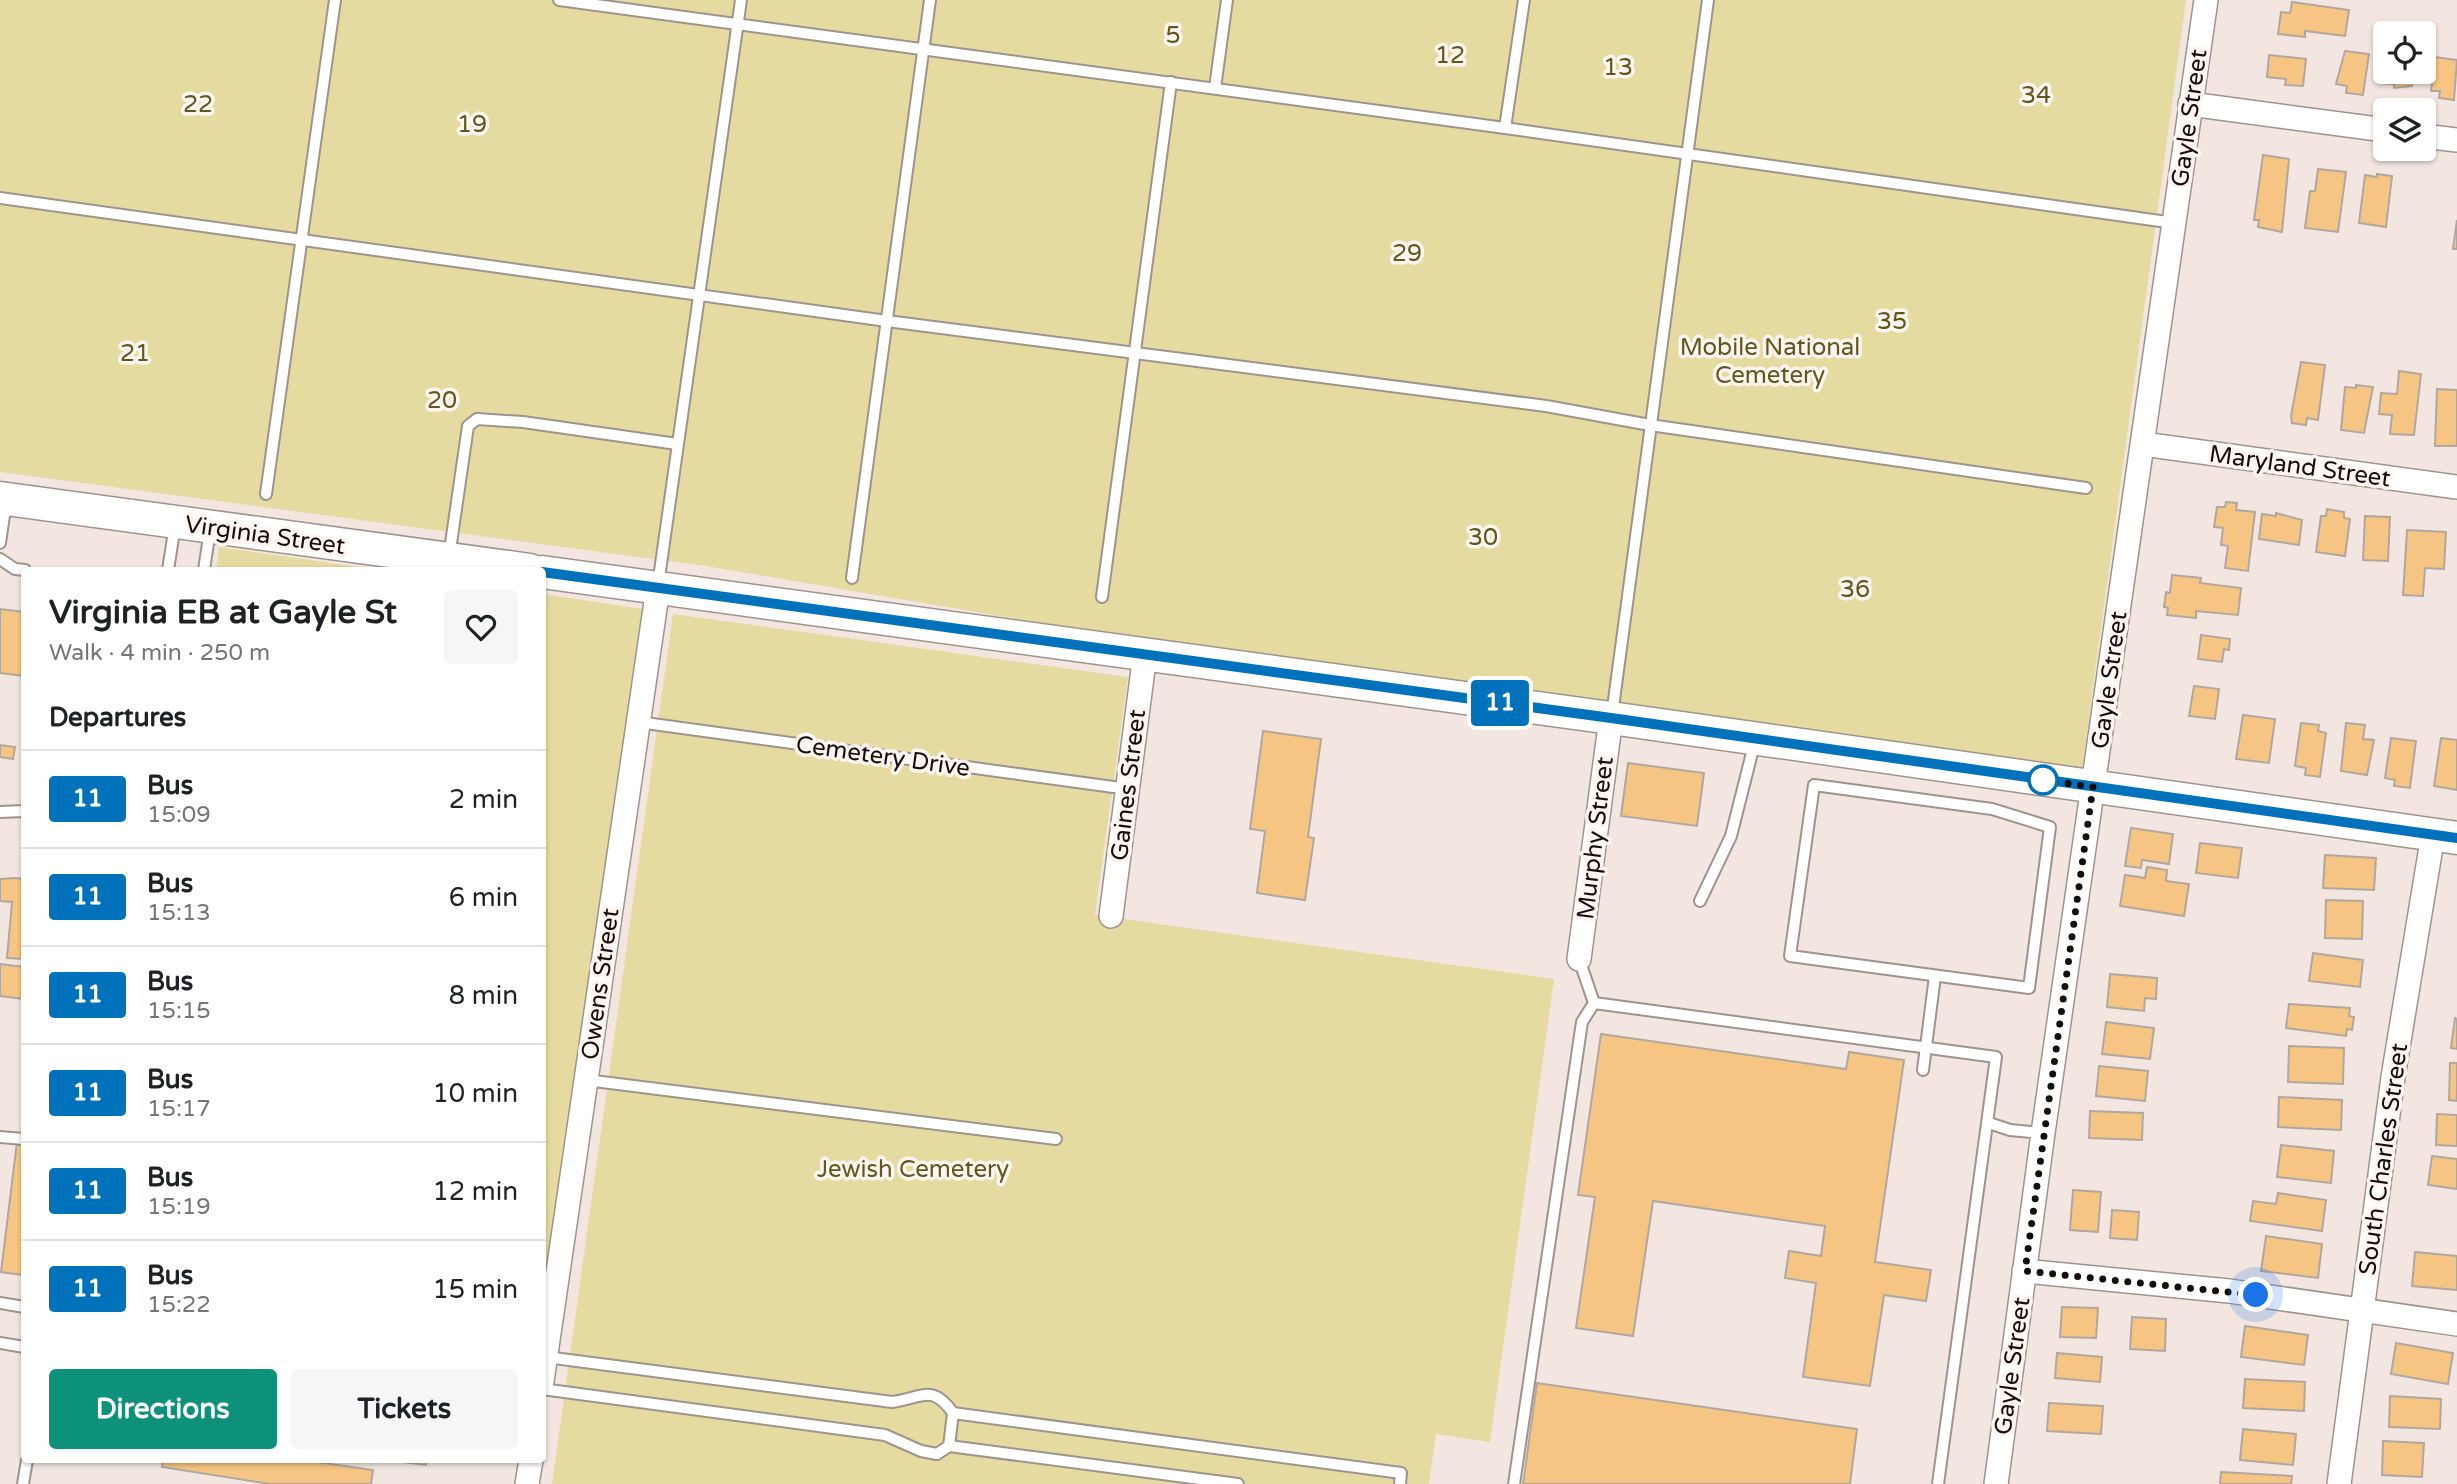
<!DOCTYPE html>
<meta charset="utf-8">
<style>
:root{--surface:#fff;--page:#f6f6f6;--text:#202124;--muted:#757577;--line:#e0e0e0;--accent:#0d917a}
body{margin:0;font-family:"Varela Round",sans-serif;background:var(--page);color:var(--text);height:100vh;display:flex;flex-direction:column;font-size:26px;white-space:nowrap}
*{box-sizing:border-box;margin:0}
p{font-size:23px;color:var(--muted)}
.icon{flex:none;width:38px;height:38px;fill:none;stroke:currentColor;stroke-width:2;stroke-linecap:round;stroke-linejoin:round}
.map{position:relative;flex:1;overflow:hidden}
.side{position:absolute;left:21px;top:567px;width:525px;height:896px;display:flex;flex-direction:column;background:var(--surface);border-radius:7px;box-shadow:0 2px 5px #0004}
.side>*{flex:none}
.badge{padding:0 14px;border-radius:5px;font-size:24px;line-height:46px}
.controls{position:absolute;left:2373px;top:21px;display:grid;gap:14px}
.controls a{display:grid;place-items:center;width:63px;height:63px;border-radius:7px;background:var(--surface);box-shadow:0 2px 5px #0004;font-size:35px}
.you{position:absolute;width:35px;height:35px;margin:-18px;border:5px solid #fff;border-radius:50%;background:#1a73e8;box-shadow:0 0 0 10px #1a73e833}
.map>.badge{position:absolute;translate:-50% -50%;box-shadow:0 0 0 4px #fff}
h2{padding:0 28px;font-size:26px;line-height:63px}
.round{display:grid;place-items:center;flex:none;width:74px;height:74px;border-radius:7px;background:var(--page)}
.overview{display:flex;align-items:center;justify-content:space-between;height:119px;padding:0 28px}
h1{font-size:33px;font-weight:800;line-height:52px}
.action{display:flex;gap:14px;margin-top:auto;padding:14px 28px}
.action a{flex:1;height:80px;border-radius:7px;background:var(--accent);color:#fff;font-size:28px;font-weight:800;line-height:80px;text-align:center}
.action a+a{background:var(--page);color:var(--text)}
ul{padding:0;list-style:none}
li{display:flex;align-items:center;gap:21px;height:98px;padding:0 28px;border-top:2px solid var(--line)}
li div{flex:1}
li b{display:block;font-size:26px}
li em{font-style:normal}
li .badge{min-width:77px;font-weight:700;text-align:center}
.map>svg:first-child{display:block}
</style>
<div class="map">
<svg width="2457" height="1484" viewBox="0 0 2457 1484">
<rect width="100%" height="100%" fill="#f3e6e0"/>
<g fill="#e5dba0">
<polygon points="0,0 2186,0 2082,769 1128,638 706,566 0,472"/>
<polygon points="219,547 379,570 216,570"/>
<polygon points="543,594 642,609 543,1293 542,594"/>
<polygon points="673,614 1128,677 1095,915 1554,979 1490,1442 1436,1434 1429,1484 552,1484"/>
</g>
<g fill="#f6c583" stroke="#b0a89e" stroke-width="2">
<polygon points="2292,2 2349,10 2345,36 2305,31 2305,37 2278,34 2281,12 2290,13"/>
<polygon points="2345,51 2369,54 2363,95 2346,93 2347,86 2336,84"/>
<polygon points="2269,55 2306,59 2303,86 2285,85 2286,79 2267,77"/>
<polygon points="2435,57 2457,60 2454,100 2439,98 2440,91 2431,91"/>
<polygon points="2386,72 2413,72 2412,86 2394,88 2394,84 2384,83"/>
<polygon points="2263,155 2289,159 2282,232 2258,227 2259,220 2254,220"/>
<polygon points="2318,169 2346,172 2338,232 2305,228 2310,191 2315,191"/>
<polygon points="2377,174 2392,176 2386,227 2359,223 2365,175 2377,177"/>
<polygon points="2457,220 2457,249 2453,249"/>
<polygon points="2301,362 2325,365 2318,420 2307,418 2306,425 2292,423 2291,416"/>
<polygon points="2399,371 2421,374 2414,435 2390,434 2392,415 2379,414 2381,393 2397,394"/>
<polygon points="2356,385 2373,387 2364,433 2341,430 2345,387 2356,388"/>
<polygon points="2437,389 2457,390 2457,446 2435,446"/>
<polygon points="2226,502 2237,503 2236,510 2255,512 2248,571 2225,568 2228,546 2221,545 2223,528 2214,527 2217,507 2225,507"/>
<polygon points="2327,509 2344,512 2344,518 2350,519 2345,556 2316,552 2321,516 2326,516"/>
<polygon points="2276,513 2302,520 2299,545 2259,539 2262,514 2276,516"/>
<polygon points="2365,516 2390,517 2388,561 2363,560"/>
<polygon points="2407,530 2446,532 2444,569 2425,568 2423,596 2403,595"/>
<polygon points="2172,575 2201,578 2200,583 2241,588 2238,615 2196,611 2196,618 2167,615 2168,608 2164,607 2166,592 2170,593"/>
<polygon points="0,609 24,612 24,676 0,673"/>
<polygon points="2201,635 2230,639 2229,650 2224,649 2222,662 2198,659"/>
<polygon points="2194,686 2219,689 2215,719 2189,716"/>
<polygon points="2243,715 2275,719 2269,763 2236,759"/>
<polygon points="2301,723 2319,725 2318,731 2326,733 2320,777 2305,775 2306,768 2295,766"/>
<polygon points="2346,723 2365,725 2363,739 2374,740 2367,775 2341,771"/>
<polygon points="1263,731 1321,739 1308,837 1314,838 1305,900 1257,893 1265,831 1250,829"/>
<polygon points="2391,738 2416,741 2410,788 2394,786 2395,780 2385,778"/>
<polygon points="2441,738 2457,740 2457,790 2434,786"/>
<polygon points="0,745 15,747 13,759 0,757"/>
<polygon points="1628,763 1704,773 1697,826 1621,816"/>
<polygon points="2131,828 2173,834 2169,864 2142,860 2141,868 2125,866"/>
<polygon points="2200,843 2242,848 2238,878 2196,873"/>
<polygon points="2325,855 2376,858 2374,890 2323,888"/>
<polygon points="2147,867 2167,870 2166,881 2189,884 2184,916 2120,906 2125,875 2145,878"/>
<polygon points="14,878 24,879 24,959 7,958 12,902 0,901 0,879"/>
<polygon points="2326,900 2363,901 2362,939 2325,938"/>
<polygon points="2313,953 2363,960 2360,987 2309,981"/>
<polygon points="0,964 24,967 24,999 0,996"/>
<polygon points="2110,974 2157,978 2156,999 2145,998 2144,1011 2107,1007"/>
<polygon points="2289,1004 2350,1008 2349,1016 2354,1017 2352,1030 2347,1029 2346,1036 2286,1028"/>
<polygon points="2455,1018 2457,1019 2457,1049 2451,1048"/>
<polygon points="2106,1022 2154,1028 2150,1059 2102,1054"/>
<polygon points="1601,1034 1846,1069 1849,1052 1904,1060 1875,1262 1931,1270 1926,1301 1884,1295 1870,1386 1803,1377 1816,1283 1785,1278 1789,1251 1821,1256 1825,1226 1653,1201 1633,1336 1576,1328 1595,1197 1578,1195"/>
<polygon points="2289,1046 2344,1048 2343,1084 2288,1082"/>
<polygon points="2450,1063 2457,1063 2457,1101 2449,1100"/>
<polygon points="2099,1066 2148,1071 2145,1101 2096,1096"/>
<polygon points="2279,1097 2342,1100 2341,1130 2278,1127"/>
<polygon points="2090,1111 2143,1113 2142,1140 2089,1138"/>
<polygon points="2437,1114 2457,1115 2457,1146 2436,1145"/>
<polygon points="17,1142 24,1143 24,1275 1,1272"/>
<polygon points="2281,1145 2334,1151 2331,1183 2277,1177"/>
<polygon points="2432,1156 2457,1159 2457,1189 2428,1185"/>
<polygon points="2073,1190 2101,1192 2098,1232 2070,1230"/>
<polygon points="2278,1193 2326,1200 2322,1231 2250,1221 2253,1201 2276,1204"/>
<polygon points="2112,1210 2139,1212 2137,1240 2110,1238"/>
<polygon points="2266,1236 2322,1244 2318,1278 2261,1271"/>
<polygon points="2415,1252 2457,1256 2457,1290 2412,1286"/>
<polygon points="2062,1307 2098,1308 2096,1338 2060,1337"/>
<polygon points="2132,1317 2166,1319 2165,1351 2130,1349"/>
<polygon points="2245,1326 2308,1335 2304,1365 2241,1357"/>
<polygon points="2396,1343 2453,1353 2448,1384 2391,1374"/>
<polygon points="2057,1353 2102,1357 2100,1382 2055,1378"/>
<polygon points="2245,1379 2305,1382 2304,1411 2243,1408"/>
<polygon points="1537,1383 1857,1429 1850,1484 1523,1484"/>
<polygon points="2390,1396 2441,1399 2440,1429 2389,1427"/>
<polygon points="2049,1403 2103,1406 2101,1434 2047,1431"/>
<polygon points="2243,1429 2296,1434 2293,1465 2240,1460"/>
<polygon points="2383,1441 2424,1443 2422,1477 2382,1475"/>
<polygon points="163,1460 316,1460 316,1462 373,1470 371,1484 270,1484 162,1467"/>
<polygon points="387,1460 427,1460 426,1465"/>
<polygon points="2221,1472 2292,1476 2291,1484 2220,1484"/>
</g>
<g fill="none" stroke-linecap="round" stroke-linejoin="round">
<defs>
<g id="lane">
<polyline points="559,0 1505,128 2174,223"/>
<polyline points="1215,88 1227,0"/>
<polyline points="1505,128 1524,0"/>
<polyline points="0,198 887,321 1546,406 1650,425 2086,488"/>
<polyline points="266,494 335,0"/>
<polyline points="0,543 6,502"/>
<polyline points="449,557 468,426 477,419 523,422 677,444"/>
<polyline points="0,559 15,569 25,570"/>
<polyline points="168,570 175,525"/>
<polyline points="204,570 210,530"/>
<polyline points="852,578 930,0"/>
<polyline points="658,585 741,0"/>
<polyline points="1102,597 1171,82"/>
<polyline points="1612,715 1708,0"/>
<polyline points="638,722 1128,789"/>
<polygon points="1814,785 1992,809 2050,827 2029,988 1790,956"/>
<polyline points="0,812 24,811"/>
<polyline points="1700,901 1731,836 1755,741"/>
<polyline points="1594,1003 1996,1057 1938,1484"/>
<polyline points="1923,1070 1935,976"/>
<polyline points="586,1080 1056,1139"/>
<polyline points="1989,1123 2010,1130 2043,1133"/>
<polyline points="0,1137 24,1139"/>
<polyline points="0,1303 24,1307"/>
<polyline points="0,1343 24,1347"/>
<path d="M542,1389l343,46 36,16 16,3 12,-8 4,-33c-21,-30 -31,-15 -61,-11l-346,-45"/>
<polyline points="953,1413 1401,1473 1400,1484"/>
<polyline points="949,1446 1238,1484"/>
<polyline points="23,1484 27,1460"/>
<polyline points="1514,1484 1582,1022 1594,1003 1579,959"/>
</g>
<g id="street">
<polyline points="2190,104 2385,130"/>
<polyline points="2424,136 2457,140"/>
<polyline points="2143,444 2457,487"/>
<polyline points="1111,916 1145,654"/>
<polyline points="1579,959 1611,718"/>
<polyline points="2024,1271 2229,1291 2457,1324"/>
<polyline points="542,1381 658,588"/>
<polyline points="527,1484 531,1460"/>
<polyline points="1996,1484 2043,1133 2206,0"/>
<polyline points="2339,1484 2393,1077 2433,835"/>
</g>
<g id="secondary">
<polyline points="0,498 530,570"/>
<polyline points="542,572 1611,718 2457,838"/>
</g>
</defs>
<use href="#lane" stroke="#9f938d" stroke-width="14"/>
<use href="#street" stroke="#9f938d" stroke-width="26"/>
<use href="#secondary" stroke="#9f938d" stroke-width="35"/>
<use href="#lane" stroke="#fff" stroke-width="10"/>
<use href="#street" stroke="#fff" stroke-width="23"/>
<use href="#secondary" stroke="#fff" stroke-width="32"/>
</g>
<g fill="none" stroke-linecap="round" stroke-linejoin="round">
<defs>
<polyline id="line" points="542,572 1611,718 2457,838"/>
</defs>
<use href="#line" stroke="#fff" stroke-width="16"/>
<use href="#line" stroke="#0072bc" stroke-width="10"/>
<polyline stroke="#130f0d" stroke-width="7" stroke-dasharray="0 12.6" points="2043,780 2093,787 2025,1271 2256,1295"/>
</g>
<circle fill="#fff" stroke="#0072bc" stroke-width="3.5" cx="2043" cy="780" r="14"/>
<g text-anchor="middle" stroke-width="7" stroke-linejoin="round" paint-order="stroke">
<g font-size="24" fill="#61571d" stroke="#fff4ef">
<text x="1173" y="43">5</text>
<text x="1450" y="63">12</text>
<text x="1618" y="75">13</text>
<text x="2036" y="103">34</text>
<text x="198" y="112">22</text>
<text x="472" y="132">19</text>
<text x="1407" y="261">29</text>
<text x="1892" y="329">35</text>
<text x="1770" y="355">Mobile National<tspan x="1770" dy="28">Cemetery</tspan></text>
<text x="135" y="361">21</text>
<text x="442" y="408">20</text>
<text x="1483" y="545">30</text>
<text x="1855" y="597">36</text>
<text x="913" y="1177">Jewish Cemetery</text>
</g>
<g font-size="24" fill="#130f0d" stroke="#fff4ef">
<text transform="translate(2189 118) rotate(-82)" y="8">Gayle Street</text>
<text transform="translate(2300 466) rotate(8)" y="8">Maryland Street</text>
<text transform="translate(265 535) rotate(8)" y="8">Virginia Street</text>
<text transform="translate(2109 680) rotate(-82)" y="8">Gayle Street</text>
<text transform="translate(883 756) rotate(8)" y="8">Cemetery Drive</text>
<text transform="translate(1128 785) rotate(-83)" y="8">Gaines Street</text>
<text transform="translate(1595 838) rotate(-83)" y="8">Murphy Street</text>
<text transform="translate(600 984) rotate(-82)" y="8">Owens Street</text>
<text transform="translate(2383 1159) rotate(-82)" y="8">South Charles Street</text>
<text transform="translate(2012 1366) rotate(-82)" y="8">Gayle Street</text>
</g>
</g>
</svg>
<div class="controls">
<a><svg class="icon" aria-label="locate" viewBox="0 0 24 24"><circle cx="12" cy="12" r="6"/><path d="M12 2v4M12 18v4M2 12h4M18 12h4"/></svg></a>
<a><svg class="icon" aria-label="layers" viewBox="0 0 24 24"><path d="M12 4l9 5-9 5-9-5zM3 14l9 5 9-5"/></svg></a>
</div>
<div class="you" style="left:2256px;top:1295px"></div>
<b class="badge" style="left:1500px;top:703px;background:#0072bc;color:#fff">11</b>
<section class="side">
<div class="overview"><div><h1>Virginia EB at Gayle St</h1><p>Walk · 4 min · 250 m</p></div><a class="round"><svg class="icon" aria-label="heart" viewBox="0 0 24 24"><path d="M12 20l-8-8c-3-5 5-10 8-4 3-6 11-1 8 4z"/></svg></a></div>
<h2>Departures</h2>
<ul>
<li><span class="badge" style="background:#0072bc;color:#fff">11</span><div><b>Bus</b><p>15:09</p></div><em>2 min</em></li>
<li><span class="badge" style="background:#0072bc;color:#fff">11</span><div><b>Bus</b><p>15:13</p></div><em>6 min</em></li>
<li><span class="badge" style="background:#0072bc;color:#fff">11</span><div><b>Bus</b><p>15:15</p></div><em>8 min</em></li>
<li><span class="badge" style="background:#0072bc;color:#fff">11</span><div><b>Bus</b><p>15:17</p></div><em>10 min</em></li>
<li><span class="badge" style="background:#0072bc;color:#fff">11</span><div><b>Bus</b><p>15:19</p></div><em>12 min</em></li>
<li><span class="badge" style="background:#0072bc;color:#fff">11</span><div><b>Bus</b><p>15:22</p></div><em>15 min</em></li>
</ul>
<div class="action"><a>Directions</a><a>Tickets</a></div>
</section>
</div>
